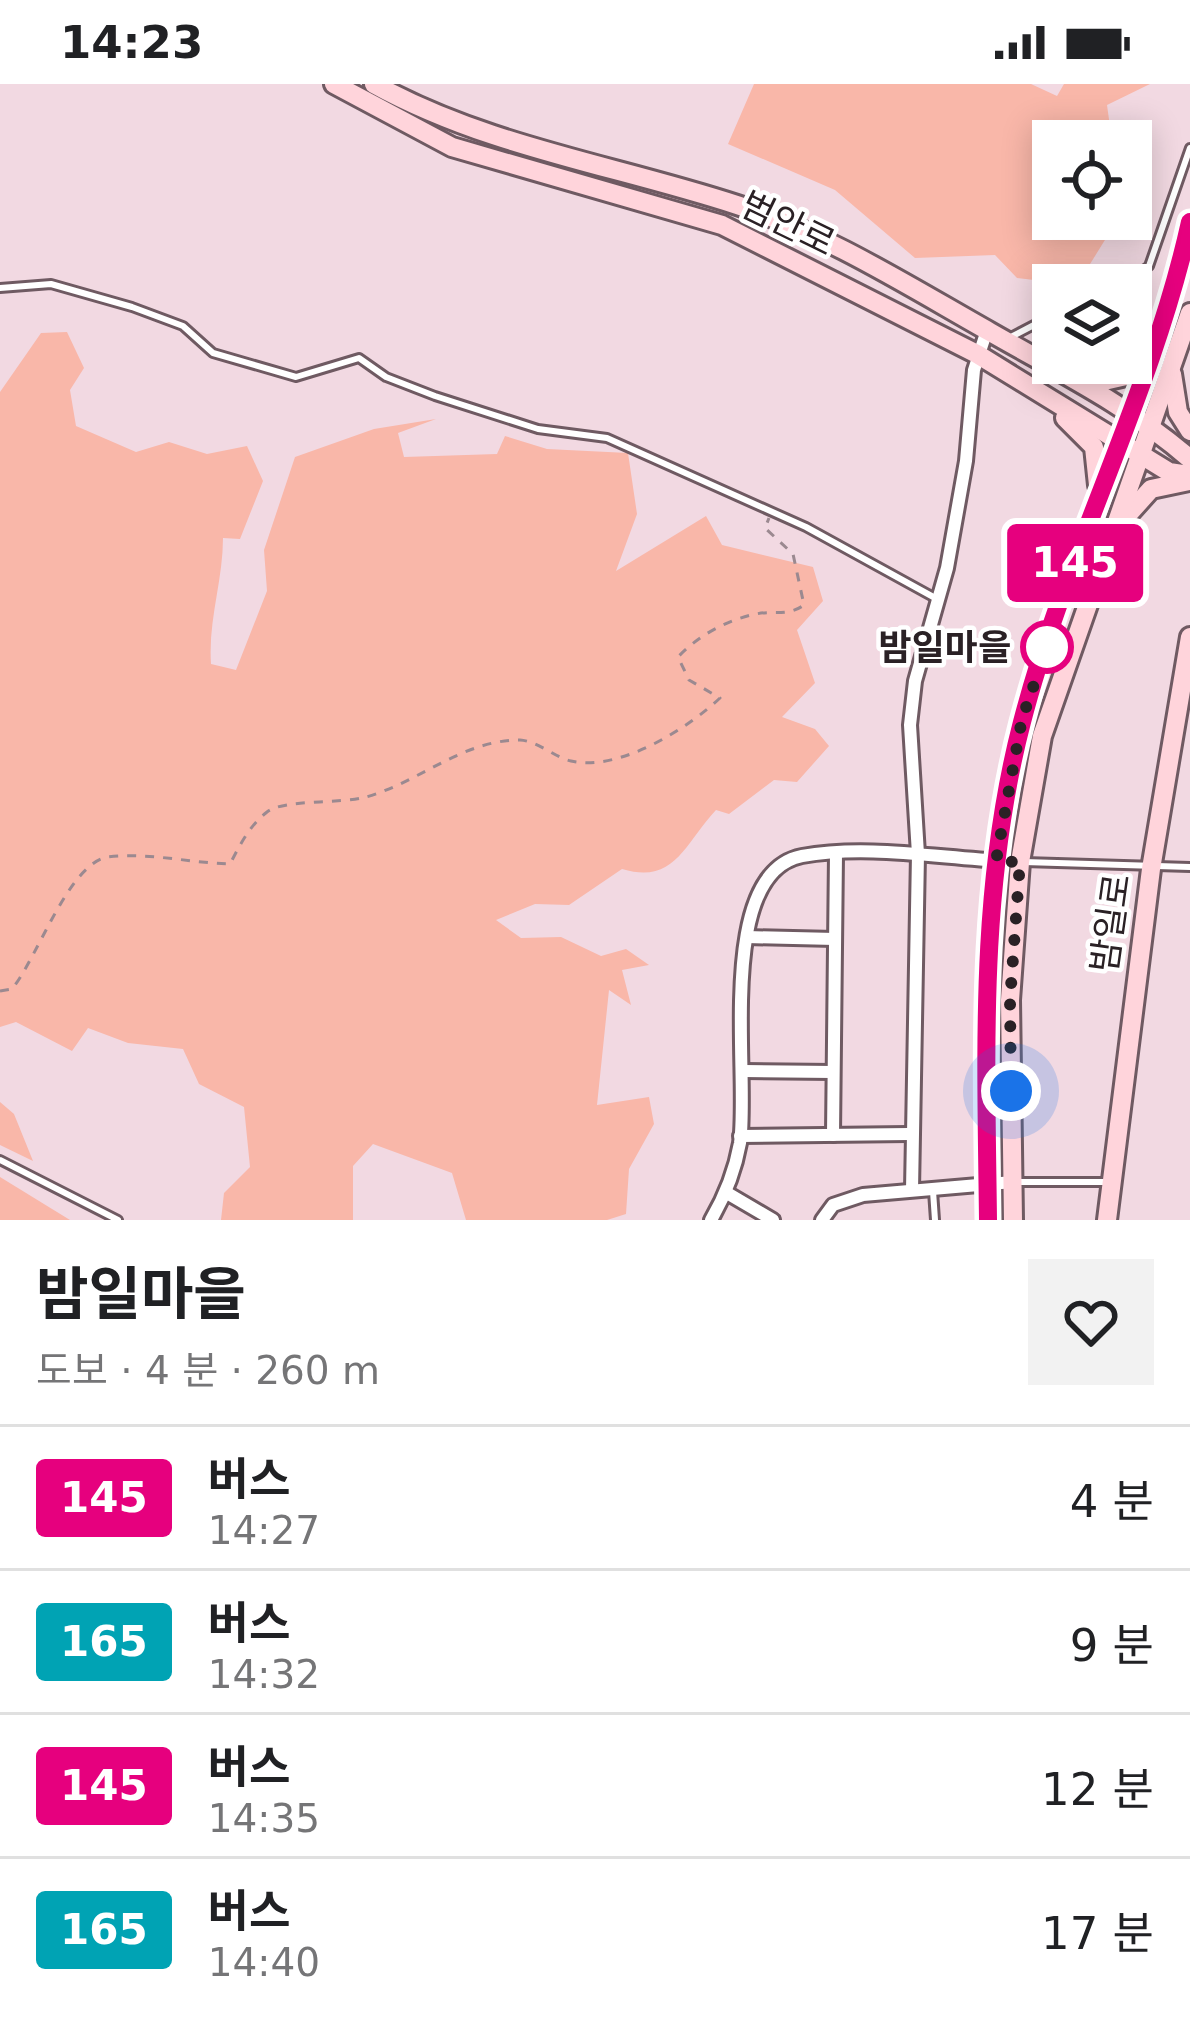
<!DOCTYPE html>
<html lang="ko">
<meta charset="utf-8">
<style>
:root{--surface:#fff;--page:#f2f2f2;--text:#202124;--muted:#757577;--line:#e0e0e0}
body{margin:0;font-family:"DejaVu Sans","Noto Sans KR",sans-serif;background:var(--page);color:var(--text);height:100vh;display:flex;flex-direction:column;font-size:45px;white-space:nowrap}
*{box-sizing:border-box;margin:0}
p{font-size:39px;color:var(--muted)}
.icon{flex:none;width:66px;height:66px;fill:none;stroke:currentColor;stroke-width:2;stroke-linecap:round;stroke-linejoin:round}
.map{position:relative;height:1136px;overflow:hidden}
.drawer{display:flex;flex-direction:column;background:var(--surface);flex:1}
.drawer>*{flex:none}
.badge{padding:0 24px;border-radius:9px;font-size:42px;line-height:78px}
.controls{position:absolute;left:1032px;top:36px;display:grid;gap:24px}
.controls a{display:grid;place-items:center;width:120px;height:120px;border-radius:0px;background:var(--surface);box-shadow:0 6px 30px #0003;font-size:60px}
.you{position:absolute;width:60px;height:60px;margin:-30px;border:9px solid #fff;border-radius:50%;background:#1a73e8;box-shadow:0 0 0 18px #1a73e833}
.map>.badge{position:absolute;translate:-50% -50%;box-shadow:0 0 0 6px #fff}
.round{display:grid;place-items:center;flex:none;width:126px;height:126px;border-radius:0px;background:var(--page)}
.head{display:flex;align-items:center;justify-content:space-between;height:204px;padding:0 36px}
h1{font-size:57px;font-weight:700;line-height:90px}
ul{padding:0;list-style:none}
li{display:flex;align-items:center;gap:36px;height:144px;padding:0 36px;border-top:3px solid var(--line)}
li div{flex:1}
li b{display:block;font-size:45px}
li em{font-style:normal}
li .badge{min-width:132px;font-weight:700;text-align:center}
.status{display:flex;justify-content:space-between;align-items:center;height:84px;padding:0 60px;background:var(--surface);direction:ltr}
.status svg{height:33px;fill:currentColor}
.map>svg:first-child{display:block}
</style>
<div class="status"><b>14:23</b><svg viewBox="0 0 49 12"><path d="M0 12V9h3v3zM5 12V6h3v6zM10 12V3h3v9zM15 12V0h3v12zM26 1h20v11H26zM47 4h2v5h-2z"/></svg></div>
<div class="map">
<svg width="1190" height="1136" viewBox="0 0 1190 1136">
<rect width="100%" height="100%" fill="#f2d9e2"/>
<g fill="#f9b7a9">
<polygon points="754,0 1031,0 1057,12 1064,0 1150,0 1107,21 1112,57 1053,57 1053,135 1118,135 1077,201 1017,194 995,171 915,174 835,106 728,60"/>
<path d="M67,248l17,36 -14,22 6,36 60,26 33,-10 38,12 40,-8 16,35 -23,58 -17,-1c0,43 -15,82 -12,126l25,6 31,-79 -3,-41 31,-93 79,-28 62,-10 -38,14 6,24 93,-3 8,-18 42,13 81,4 9,61 -21,57 90,-55 16,29 91,22 10,34 -26,29 18,53 -33,34 33,12 14,17 -32,36 -23,-2 -45,34 -13,-4c-32,34 -41,75 -94,59l-53,36 -34,-1 -39,16 25,18 40,-1 40,19 25,-7 23,16 -27,5 9,35 -22,-15 -12,115 52,-8 5,27 -25,45 -3,45 -19,6h-141l-14,-47 -79,-29 -20,22v54h-132l3,-27 26,-26 -6,-60 -45,-23 -16,-35 -55,-6 -40,-15 -16,23 -56,-29 -16,5v-635l41,-59z"/>
<polygon points="0,1018 14,1030 33,1077 0,1061"/>
<polygon points="0,1093 70,1136 0,1136"/>
</g>
<g fill="none" stroke-linecap="round" stroke-linejoin="round">
<defs>
<g id="lane">
<polyline points="1124,201 1149,182 1190,64"/>
<polyline points="0,204 51,200 132,223 183,242 213,269 296,293 359,274 386,293 435,312 538,345 607,354 806,443 937,515"/>
<polyline points="1009,254 1053,231"/>
<polyline points="1024,778 1190,783"/>
<polyline points="0,1076 118,1136"/>
<polyline points="1016,1098 1108,1098"/>
<polyline points="933,1107 935,1136"/>
</g>
<g id="street">
<polyline points="747,853 835,855"/>
<polyline points="744,987 833,988"/>
<polyline points="833,1051 836,770"/>
<polyline points="740,1052 909,1050"/>
<polyline points="912,1106 918,770 910,641 915,597 947,484 966,377 974,286 987,246"/>
<polyline points="727,1109 773,1136"/>
<path d="M711,1136c14,-24 24,-49 29,-77 10,-67 -26,-270 62,-287 65,-12 137,2 202,5"/>
<polyline points="822,1136 833,1121 863,1111 1013,1098"/>
</g>
<g id="secondary">
<polyline points="334,0 452,63 722,141 977,270 1169,388 1190,391"/>
<path d="M374,0c114,63 241,81 363,121 88,28 173,82 253,127 68,39 141,75 200,127"/>
<polyline points="1172,290 1178,328 1190,347"/>
<polyline points="1078,293 1104,297 1126,292 1142,266"/>
<polyline points="1065,334 1094,363 1098,401"/>
<polyline points="1116,444 1151,405 1189,397"/>
<path d="M988,1136c-3,-168 -9,-334 34,-498 44,-170 131,-328 168,-500"/>
<polyline points="1013,1136 1010,916 1020,778 1042,652 1190,229"/>
<polyline points="1107,1136 1151,785 1190,553"/>
</g>
</defs>
<use href="#lane" stroke="#6f5a62" stroke-width="12"/>
<use href="#street" stroke="#6f5a62" stroke-width="18"/>
<use href="#secondary" stroke="#6f5a62" stroke-width="24"/>
<path stroke="#9b8990" stroke-width="3" stroke-dasharray="9 9" stroke-linecap="butt" d="M0,907l12,-2c26,-32 57,-126 96,-132 40,-5 82,6 122,7 10,-19 19,-38 37,-52 16,-13 75,-8 99,-15 54,-15 96,-57 154,-57 18,1 34,17 51,21 48,11 116,-32 149,-63l-31,-18 -11,-23c20,-21 48,-37 78,-43 19,-4 31,3 48,-9l-11,-51 -28,-26 4,-10"/>
<use href="#lane" stroke="#fff" stroke-width="6"/>
<use href="#street" stroke="#fff" stroke-width="12"/>
<use href="#secondary" stroke="#ffd4db" stroke-width="18"/>
</g>
<g fill="none" stroke-linecap="round" stroke-linejoin="round">
<defs>
<path id="line" d="M988,1136c-2,-168 -9,-333 34,-498 44,-170 130,-328 168,-500"/>
</defs>
<use href="#line" stroke="#fff" stroke-width="27"/>
<use href="#line" stroke="#e6007e" stroke-width="18"/>
<polyline stroke="#2a2125" stroke-width="12" stroke-dasharray="0 21.6" points="1011,1007 1010,916 1020,778 996,777 1022,635 1053,546 1047,563"/>
</g>
<circle fill="#fff" stroke="#e6007e" stroke-width="6" cx="1047" cy="563" r="24"/>
<g text-anchor="middle" stroke-width="9" stroke-linejoin="round" paint-order="stroke">
<g font-size="36" fill="#2a2125" stroke="#fff">
<text transform="translate(788 139) rotate(26)" y="13">범안로</text>
<text transform="translate(1110 839) rotate(-82)" y="13">밤일로</text>
</g>
<g font-size="36" font-weight="bold" fill="#2a2125" stroke="#fff" text-anchor="end">
<text x="1011" y="576">밤일마을</text>
</g>
</g>
</svg>
<div class="controls">
<a><svg class="icon" aria-label="locate" viewBox="0 0 24 24"><circle cx="12" cy="12" r="6"/><path d="M12 2v4M12 18v4M2 12h4M18 12h4"/></svg></a>
<a><svg class="icon" aria-label="layers" viewBox="0 0 24 24"><path d="M12 4l9 5-9 5-9-5zM3 14l9 5 9-5"/></svg></a>
</div>
<div class="you" style="left:1011px;top:1007px"></div>
<b class="badge" style="left:1075px;top:479px;background:#e6007e;color:#fff">145</b>
</div>
<section class="drawer">
<div class="head"><div><h1>밤일마을</h1><p>도보 · 4 분 · 260 m</p></div><a class="round"><svg class="icon" aria-label="heart" viewBox="0 0 24 24"><path d="M12 20l-8-8c-3-5 5-10 8-4 3-6 11-1 8 4z"/></svg></a></div>
<ul>
<li><span class="badge" style="background:#e6007e;color:#fff">145</span><div><b>버스</b><p>14:27</p></div><em>4 분</em></li>
<li><span class="badge" style="background:#00a3b4;color:#fff">165</span><div><b>버스</b><p>14:32</p></div><em>9 분</em></li>
<li><span class="badge" style="background:#e6007e;color:#fff">145</span><div><b>버스</b><p>14:35</p></div><em>12 분</em></li>
<li><span class="badge" style="background:#00a3b4;color:#fff">165</span><div><b>버스</b><p>14:40</p></div><em>17 분</em></li>
</ul>
</section>
